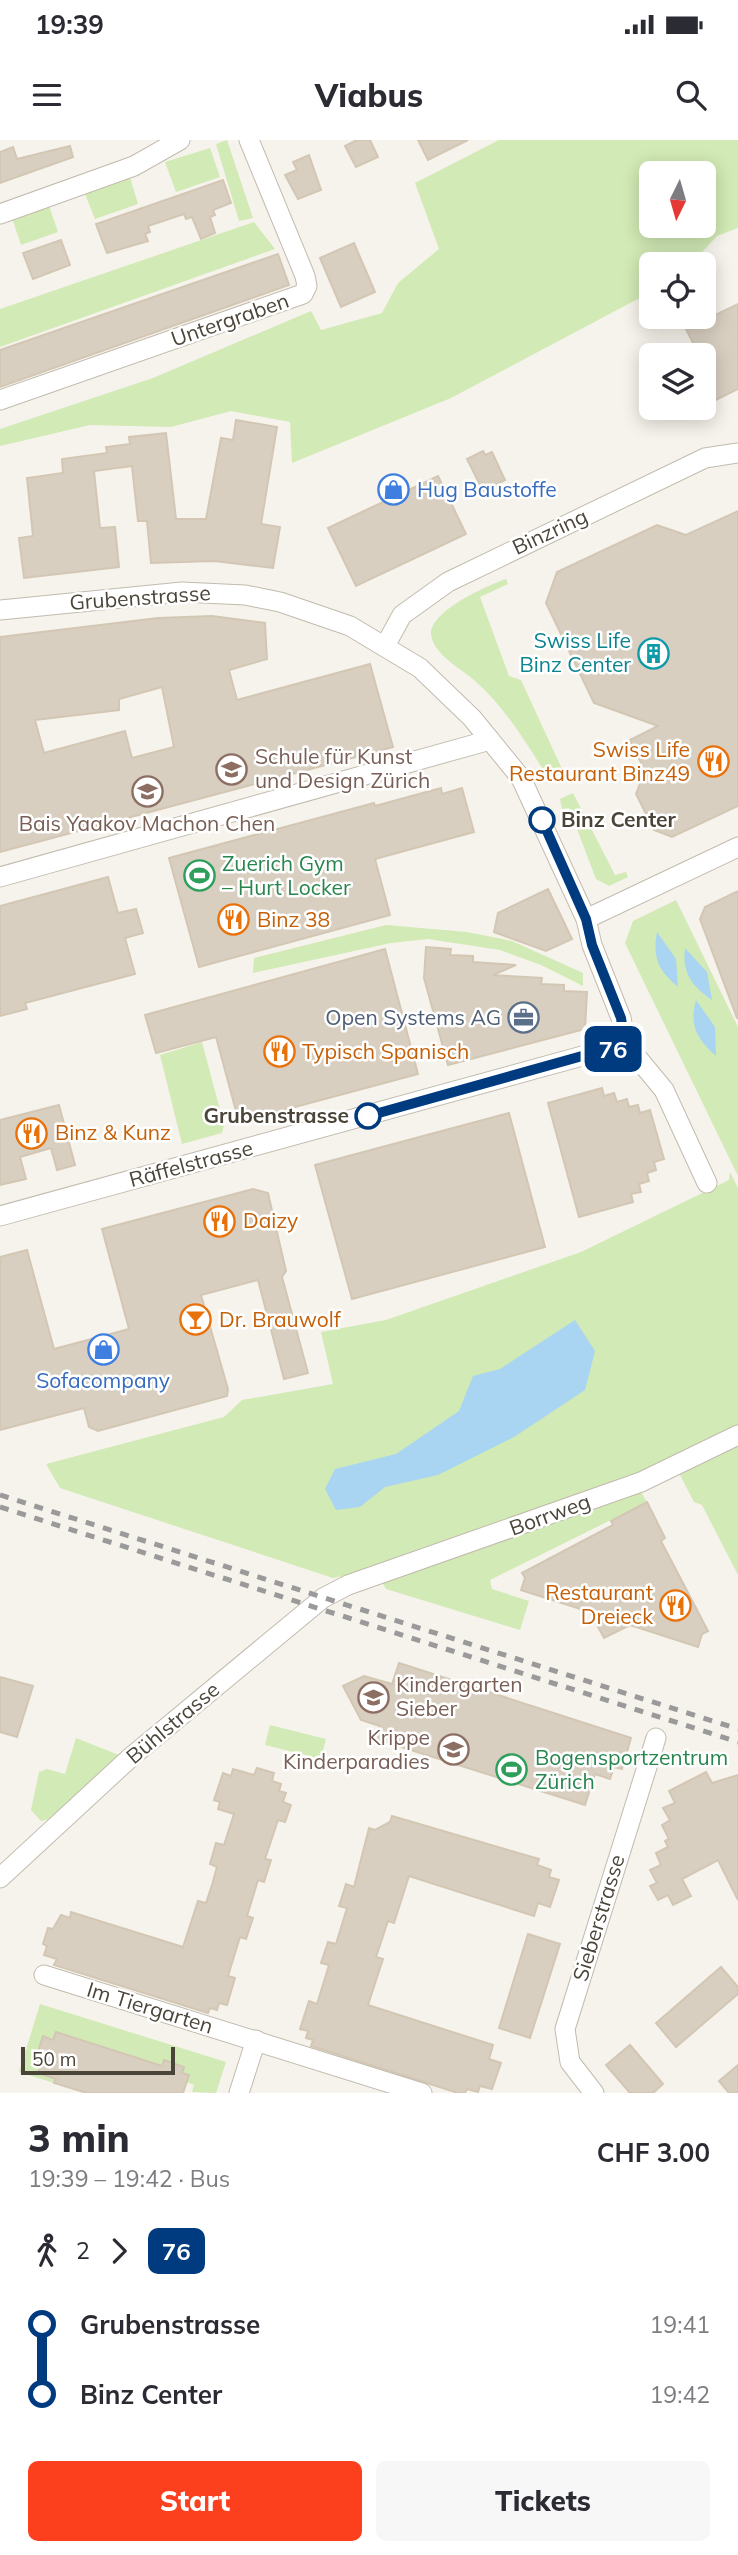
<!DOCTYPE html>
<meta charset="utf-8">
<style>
:root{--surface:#fff;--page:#f7f7f7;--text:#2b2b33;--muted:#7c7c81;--accent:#fc3f1d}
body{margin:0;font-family:Mulish,sans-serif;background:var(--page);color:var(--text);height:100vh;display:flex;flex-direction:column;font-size:26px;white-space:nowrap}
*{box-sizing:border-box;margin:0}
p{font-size:23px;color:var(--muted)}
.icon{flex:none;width:38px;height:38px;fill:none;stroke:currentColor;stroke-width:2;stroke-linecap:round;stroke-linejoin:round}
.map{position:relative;height:1953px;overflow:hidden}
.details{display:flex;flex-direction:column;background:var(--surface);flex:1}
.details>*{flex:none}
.badge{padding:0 14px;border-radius:10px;font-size:24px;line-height:46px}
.needle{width:46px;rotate:185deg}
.tools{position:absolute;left:639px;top:21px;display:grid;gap:14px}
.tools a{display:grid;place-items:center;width:77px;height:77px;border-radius:10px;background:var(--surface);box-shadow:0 4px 18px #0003;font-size:35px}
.scale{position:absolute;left:21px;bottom:18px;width:154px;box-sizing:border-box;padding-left:7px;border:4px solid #4b4439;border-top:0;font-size:19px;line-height:24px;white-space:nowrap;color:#4b4439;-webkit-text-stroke:5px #fff;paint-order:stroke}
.map>.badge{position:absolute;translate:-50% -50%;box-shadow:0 0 0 4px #fff}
.legs{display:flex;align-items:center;gap:10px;height:77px;padding:0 28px;font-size:23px}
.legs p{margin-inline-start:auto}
.overview{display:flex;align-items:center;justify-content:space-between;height:119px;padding:0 28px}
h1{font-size:38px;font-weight:800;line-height:52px}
.button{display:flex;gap:14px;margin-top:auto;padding:14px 28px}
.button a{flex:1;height:80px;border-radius:10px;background:var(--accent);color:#fff;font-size:28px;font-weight:800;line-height:80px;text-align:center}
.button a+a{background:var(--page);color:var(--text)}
ul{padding:0 28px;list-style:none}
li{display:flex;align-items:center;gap:24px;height:70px;font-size:26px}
li i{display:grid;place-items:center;width:10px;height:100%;margin:0 9px;background:currentColor}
li i::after{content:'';width:18px;height:18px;margin:-9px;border:5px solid;border-radius:50%;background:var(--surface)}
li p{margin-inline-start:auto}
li:first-child i{background:linear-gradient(#0000 50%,currentColor 0)}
li:last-child i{background:linear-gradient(currentColor 50%,#0000 0)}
.status{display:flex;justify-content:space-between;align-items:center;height:49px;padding:0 35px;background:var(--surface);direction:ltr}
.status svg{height:19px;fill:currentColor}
header{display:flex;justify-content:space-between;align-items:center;height:91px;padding:0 28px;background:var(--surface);font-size:32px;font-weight:800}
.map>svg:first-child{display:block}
</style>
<div class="status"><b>19:39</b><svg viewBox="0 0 49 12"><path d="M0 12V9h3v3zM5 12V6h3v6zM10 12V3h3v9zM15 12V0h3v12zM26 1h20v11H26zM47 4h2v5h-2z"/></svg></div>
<header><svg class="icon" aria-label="menu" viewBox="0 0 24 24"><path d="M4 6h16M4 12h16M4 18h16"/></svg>Viabus<svg class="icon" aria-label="search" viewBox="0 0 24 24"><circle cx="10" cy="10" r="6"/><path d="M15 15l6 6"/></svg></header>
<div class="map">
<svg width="738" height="1953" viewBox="0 0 738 1953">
<rect width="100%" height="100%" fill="#f6f3ec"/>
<g fill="#d2eab5" fill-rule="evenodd">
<polygon points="227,0 253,78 239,81 216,4"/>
<path d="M499,0h239v88l-21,8 -26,28h-40v28l-200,106 -159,65 -2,-41 -59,-11 -60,16 -81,-2 -90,21v-17l153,-51 158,-67 10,19 61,-17 16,-30 41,-34 -24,-66zM651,33h53v53h-53z"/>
<polygon points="210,8 220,37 176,52 165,22"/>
<polygon points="129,34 138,64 95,79 83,49"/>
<polygon points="48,63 58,92 21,105 12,78"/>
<polygon points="254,82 275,109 0,207 0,169"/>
<path d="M506,439l2,5 -28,13 29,79 12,4 41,89 -13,10c-22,-35 -43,-71 -75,-99 -14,-12 -41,-26 -43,-46 -1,-23 57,-49 75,-55z"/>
<polygon points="573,653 615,735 626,732 628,737 609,746 596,739 569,668 562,669 560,659"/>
<polygon points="676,760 738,887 738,1036 625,803 633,781"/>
<polygon points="386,785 467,792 512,801 583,833 583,846 541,825 500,810 428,799 391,803 253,833 254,818"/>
<polygon points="202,902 224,985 222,993 182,1004 160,915"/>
<polygon points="730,1032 738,1048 738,1291 654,1331 331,1445 342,1436 333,1438 60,1348 46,1324 224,1277 242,1260 333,1244 321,1192 386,1180 581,1112 729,1040"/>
<polygon points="738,1303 738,1435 702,1365 694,1362 679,1333"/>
<polygon points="639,1349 647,1362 490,1440 492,1449 529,1461 520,1490 386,1449 382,1442"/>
<polygon points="270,1585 326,1599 321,1619 265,1605"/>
<polygon points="76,1598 119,1615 50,1679 41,1681 31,1670 39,1632 47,1629 65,1634"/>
<polygon points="40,1864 226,1922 216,1953 192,1952 194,1945 187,1942 189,1935 182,1933 183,1926 164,1921 162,1926 43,1896 34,1924 45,1927 38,1933 56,1939 54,1943 19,1932"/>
</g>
<g fill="#a9d4f2">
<path d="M657,792l19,27 2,28c-19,-16 -26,-29 -21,-55z"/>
<path d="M685,808l22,24 5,28c-20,-14 -30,-26 -27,-52z"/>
<path d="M696,860l19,27 1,29c-19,-17 -27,-30 -20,-56z"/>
<polygon points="575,1180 595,1211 585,1250 514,1297 438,1335 385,1347 360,1367 336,1370 325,1349 335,1329 396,1314 459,1271 473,1236 500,1229"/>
</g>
<g fill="#d8cfc1" stroke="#d3c7b4" stroke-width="2" fill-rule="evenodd">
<polygon points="357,0 370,0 378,17 356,27 345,6"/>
<polygon points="418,0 468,0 428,20"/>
<polygon points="70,6 73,17 0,43 0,12 13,7 17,19"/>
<polygon points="309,15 321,50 298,59 285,35 297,30 293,22"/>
<polygon points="223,40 231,63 213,70 215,75 210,77 215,93 201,99 192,77 186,79 184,74 148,86 150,92 145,94 148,101 107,113 96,84"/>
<polygon points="61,100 70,125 33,139 23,113"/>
<polygon points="354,103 375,152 341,167 320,118"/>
<polygon points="278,114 289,145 0,247 0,210"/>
<polygon points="738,164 738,249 704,266 704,215 699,215 686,189"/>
<polygon points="236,280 277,287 261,384 280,387 273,428 214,421 151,423 147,381 138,381 132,326 94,331 100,388 115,387 119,427 24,438 19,398 33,396 27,338 63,333 62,319 107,313 106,307 130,304 129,297 166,293 176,379 206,379 221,298 233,300"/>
<polygon points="483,311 485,315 492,312 505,340 483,351 467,319"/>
<polygon points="438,336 466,394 356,446 328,388"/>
<polygon points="738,371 738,666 672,697 654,690 636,654 645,631 630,600 658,586 594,563 546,463 557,432 657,385 686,395"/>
<path d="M212,476l53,7 2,36 -38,11 8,30 133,-36 23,83 -393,105v-215l158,-19zM162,547l12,60 -42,11 -7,-27 -81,22 -9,-33 84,-10v-11z"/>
<polygon points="441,648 442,654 462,648 474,692 375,719 390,775 199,827 169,718 374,663 375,666"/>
<polygon points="108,737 118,773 136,769 143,793 125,798 135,834 25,863 27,869 0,876 0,766"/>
<polygon points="548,749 572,799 546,811 494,792 498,773"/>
<polygon points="738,751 738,878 737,878 700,779 705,767"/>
<polygon points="426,807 451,809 450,815 473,816 473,822 516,825 493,835 542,838 541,844 564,845 564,851 587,852 585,889 448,925 424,838"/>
<polygon points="385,809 418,934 239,982 216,897 156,913 145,875"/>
<polygon points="602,948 604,956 614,953 617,962 627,959 629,967 638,965 640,973 650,970 664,1019 654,1022 656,1030 647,1033 649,1041 639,1044 641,1052 631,1054 633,1062 579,1077 548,963"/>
<polygon points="59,965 75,1025 57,1030 51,1008 20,1017 26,1039 0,1045 0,980"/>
<polygon points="509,973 545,1107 352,1159 315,1025"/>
<polygon points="253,1049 268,1053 286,1131 282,1137 308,1233 284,1239 258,1140 201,1155 228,1249 227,1256 98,1291 89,1287 84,1268 0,1290 0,1117 27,1110 54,1209 129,1189 102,1089"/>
<polygon points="647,1362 665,1398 661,1401 708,1491 702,1494 698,1507 630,1485 604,1498 590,1472 521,1450 525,1438 522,1433 613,1385 611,1381"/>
<polygon points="399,1523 631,1598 622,1629 614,1627 610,1639 595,1634 585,1665 376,1599 380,1586 361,1580 343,1546 364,1536 392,1544"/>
<polygon points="0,1537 33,1546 17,1597 0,1592"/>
<polygon points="257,1628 274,1633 272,1641 281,1644 279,1651 286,1653 283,1662 291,1665 285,1682 278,1680 265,1719 271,1720 264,1742 258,1740 247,1776 253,1778 246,1799 240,1797 228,1836 235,1838 227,1865 219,1863 217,1870 210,1868 208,1873 54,1825 57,1819 44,1815 47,1806 43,1804 48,1788 53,1789 61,1775 70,1778 71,1772 183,1807 198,1761 206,1763 212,1745 217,1727 210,1724 216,1703 224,1705 234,1674 218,1669 220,1662 214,1660 223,1633 231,1636 233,1629 254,1635"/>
<polygon points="706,1632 712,1643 738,1635 738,1760 718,1720 682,1739 691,1756 673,1765 668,1755 658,1760 650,1746 657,1743 650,1730 661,1725 656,1713 668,1707 665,1701 669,1699 662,1685 670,1680 663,1668 675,1663 669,1651"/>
<polygon points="392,1676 539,1719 537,1725 551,1730 549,1737 559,1740 550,1767 538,1763 534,1776 409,1736 394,1783 388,1781 376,1817 383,1819 368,1865 493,1905 489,1919 501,1923 492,1949 480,1946 478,1952 467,1949 465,1953 458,1953 430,1944 311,1906 313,1900 306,1898 308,1891 300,1889 309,1861 317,1864 329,1825 321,1823 328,1802 336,1804 347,1768 339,1766 346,1744 354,1747 369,1688 375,1690 390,1682"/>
<polygon points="528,1794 560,1804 530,1898 499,1888"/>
<polygon points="721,1827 738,1847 738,1854 676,1907 656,1883"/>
<polygon points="56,1892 162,1926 164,1920 184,1927 182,1933 189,1935 183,1953 87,1953 54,1943 56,1939 38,1933 41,1926 34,1924 43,1896 53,1900"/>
<polygon points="630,1905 663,1944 653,1953 630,1953 606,1925"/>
<polygon points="738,1925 738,1953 729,1953 719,1941"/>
</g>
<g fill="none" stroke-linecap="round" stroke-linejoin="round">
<defs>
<g id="minor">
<polyline points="0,74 134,26 180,0"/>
<polyline points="0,260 303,154 307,146 305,136 249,0"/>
<polyline points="0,470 182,452 245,455 280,462 350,486 420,528 472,578 521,638 586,779 592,805 621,878 626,904 664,950 707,1043"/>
<polyline points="385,506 402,475 448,442 705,318 738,313"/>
<polyline points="0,737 490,600"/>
<polyline points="586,779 738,707"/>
<polyline points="0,1076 626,904"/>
<polyline points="0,1738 131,1617 323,1458 348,1445 641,1342 738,1295"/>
<polyline points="44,1835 422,1953"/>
<polyline points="239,1953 256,1900"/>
<polyline points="594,1953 570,1922 565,1889 656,1598"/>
</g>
</defs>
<use href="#minor" stroke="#c2bbae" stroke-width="21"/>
<use href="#minor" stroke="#fff" stroke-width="19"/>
<g stroke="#9a9a9a" stroke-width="5" stroke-dasharray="9 9" stroke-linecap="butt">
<polyline points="0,1355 738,1589"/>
<polyline points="0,1367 738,1602"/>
</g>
</g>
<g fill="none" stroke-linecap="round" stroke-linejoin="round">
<defs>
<polyline id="line-1" points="368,976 625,904 621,878 592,805 586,779 542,680"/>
</defs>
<use href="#line-1" stroke="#fff" stroke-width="16"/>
<use href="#line-1" stroke="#003b80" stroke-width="10"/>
</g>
<defs>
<symbol id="shop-ring" viewBox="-11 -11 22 22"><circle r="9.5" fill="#fff" stroke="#3f7fe0" stroke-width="1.5"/><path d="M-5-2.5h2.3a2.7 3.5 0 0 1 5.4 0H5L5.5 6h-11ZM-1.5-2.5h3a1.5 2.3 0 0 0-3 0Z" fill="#3f7fe0"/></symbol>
<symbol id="building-ring" viewBox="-11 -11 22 22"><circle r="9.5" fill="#fff" stroke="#0f9aa8" stroke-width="1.5"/><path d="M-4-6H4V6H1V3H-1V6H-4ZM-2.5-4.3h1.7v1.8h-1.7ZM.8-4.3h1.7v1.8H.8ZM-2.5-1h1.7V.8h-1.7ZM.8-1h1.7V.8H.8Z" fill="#0f9aa8"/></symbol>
<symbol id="restaurant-ring" viewBox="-11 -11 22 22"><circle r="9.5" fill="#fff" stroke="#e8710a" stroke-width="1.5"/><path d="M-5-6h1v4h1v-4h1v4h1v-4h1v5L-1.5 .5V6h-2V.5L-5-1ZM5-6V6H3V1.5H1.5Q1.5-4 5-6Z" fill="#e8710a"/></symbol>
<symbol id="school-ring" viewBox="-11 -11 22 22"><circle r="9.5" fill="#fff" stroke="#8d6e63" stroke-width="1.5"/><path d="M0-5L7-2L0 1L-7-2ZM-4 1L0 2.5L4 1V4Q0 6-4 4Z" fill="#8d6e63"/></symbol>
<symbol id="stadium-ring" viewBox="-11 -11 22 22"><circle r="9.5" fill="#fff" stroke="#2e9e5b" stroke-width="1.5"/><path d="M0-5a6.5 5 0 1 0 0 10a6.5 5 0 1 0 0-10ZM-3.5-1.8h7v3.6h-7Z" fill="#2e9e5b"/></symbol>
<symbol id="office-ring" viewBox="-11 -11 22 22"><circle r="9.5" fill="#fff" stroke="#5c6f8a" stroke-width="1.5"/><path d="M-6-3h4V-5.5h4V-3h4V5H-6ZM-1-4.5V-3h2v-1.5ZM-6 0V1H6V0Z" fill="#5c6f8a"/></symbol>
<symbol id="bar-ring" viewBox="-11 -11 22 22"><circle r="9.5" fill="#fff" stroke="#e8710a" stroke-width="1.5"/><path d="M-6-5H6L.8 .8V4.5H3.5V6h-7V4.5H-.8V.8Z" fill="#e8710a"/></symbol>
</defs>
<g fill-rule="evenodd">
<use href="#shop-ring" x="376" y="332" width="35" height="35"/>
<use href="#building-ring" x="636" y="496" width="35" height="35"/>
<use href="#restaurant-ring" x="696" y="604" width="35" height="35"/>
<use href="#school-ring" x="214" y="612" width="35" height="35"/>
<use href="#school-ring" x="130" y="634" width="35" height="35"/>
<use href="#stadium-ring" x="182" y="718" width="35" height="35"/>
<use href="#restaurant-ring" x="216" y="762" width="35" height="35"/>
<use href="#office-ring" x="506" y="860" width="35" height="35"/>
<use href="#restaurant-ring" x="262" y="894" width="35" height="35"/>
<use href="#restaurant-ring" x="14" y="976" width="35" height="35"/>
<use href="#restaurant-ring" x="202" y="1064" width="35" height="35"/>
<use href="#bar-ring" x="178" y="1162" width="35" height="35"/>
<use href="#shop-ring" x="86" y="1192" width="35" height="35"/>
<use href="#restaurant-ring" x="658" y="1448" width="35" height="35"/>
<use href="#school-ring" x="356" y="1540" width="35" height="35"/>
<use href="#school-ring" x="436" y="1592" width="35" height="35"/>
<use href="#stadium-ring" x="494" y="1612" width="35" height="35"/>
</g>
<g fill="#fff" stroke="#003b80" stroke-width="3.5">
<circle cx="542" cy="680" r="12"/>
<circle cx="368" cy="976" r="12"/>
</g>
<g text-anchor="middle" stroke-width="5" stroke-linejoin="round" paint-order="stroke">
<g font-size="21" fill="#4b4439" stroke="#fff">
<text transform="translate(230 180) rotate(-19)" y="7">Untergraben</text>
<text transform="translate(550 392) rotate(-25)" y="7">Binzring</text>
<text transform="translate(140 458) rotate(-4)" y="7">Grubenstrasse</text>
<text transform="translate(191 1024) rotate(-15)" y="7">Räffelstrasse</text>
<text transform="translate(550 1375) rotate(-20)" y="7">Borrweg</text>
<text transform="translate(173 1583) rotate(-40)" y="7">Bühlstrasse</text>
<text transform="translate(599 1778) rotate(-73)" y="7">Sieberstrasse</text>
<text transform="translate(150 1868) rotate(17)" y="7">Im Tiergarten</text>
</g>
<g font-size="21" fill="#366cbe" stroke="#fff" text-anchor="start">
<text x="417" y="357">Hug Baustoffe</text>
<text x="103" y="1248" text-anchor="middle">Sofacompany</text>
</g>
<g font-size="21" fill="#0d838f" stroke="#fff" text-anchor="end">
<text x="631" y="508">Swiss Life<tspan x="631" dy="24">Binz Center</tspan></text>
</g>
<g font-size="21" fill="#c56008" stroke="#fff" text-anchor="start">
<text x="690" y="617" text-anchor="end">Swiss Life<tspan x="690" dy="24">Restaurant Binz49</tspan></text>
<text x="257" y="787">Binz 38</text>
<text x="302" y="919">Typisch Spanisch</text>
<text x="55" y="1000">Binz &amp; Kunz</text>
<text x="243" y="1088">Daizy</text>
<text x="219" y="1187">Dr. Brauwolf</text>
<text x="653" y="1460" text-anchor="end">Restaurant<tspan x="653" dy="24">Dreieck</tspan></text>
</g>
<g font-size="21" fill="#785e54" stroke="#fff" text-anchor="start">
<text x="255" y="624">Schule für Kunst<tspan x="255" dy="24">und Design Zürich</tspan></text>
<text x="147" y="691" text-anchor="middle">Bais Yaakov Machon Chen</text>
<text x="396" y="1552">Kindergarten<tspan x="396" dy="24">Sieber</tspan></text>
<text x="430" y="1605" text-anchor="end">Krippe<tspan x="430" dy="24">Kinderparadies</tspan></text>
</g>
<g font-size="21" font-weight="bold" fill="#4b4439" stroke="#fff" text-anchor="start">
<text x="561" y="687">Binz Center</text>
<text x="349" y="983" text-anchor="end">Grubenstrasse</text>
</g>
<g font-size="21" fill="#27864d" stroke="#fff" text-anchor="start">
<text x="222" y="731">Zuerich Gym<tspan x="222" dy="24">– Hurt Locker</tspan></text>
<text x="535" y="1625">Bogensportzentrum<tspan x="535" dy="24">Zürich</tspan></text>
</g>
<g font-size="21" fill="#4e5e75" stroke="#fff" text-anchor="end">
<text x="501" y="885">Open Systems AG</text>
</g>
</g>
</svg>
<div class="tools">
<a><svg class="needle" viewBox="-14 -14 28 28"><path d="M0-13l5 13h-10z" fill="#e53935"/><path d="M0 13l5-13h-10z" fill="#7c7c81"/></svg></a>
<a><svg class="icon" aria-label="locate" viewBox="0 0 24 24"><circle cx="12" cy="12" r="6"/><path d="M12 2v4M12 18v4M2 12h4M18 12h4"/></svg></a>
<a><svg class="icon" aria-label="layers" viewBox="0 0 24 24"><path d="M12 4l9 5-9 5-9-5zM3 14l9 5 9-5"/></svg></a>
</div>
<div class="scale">50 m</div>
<b class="badge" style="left:613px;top:909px;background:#003b80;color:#fff">76</b>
</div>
<section class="details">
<div class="overview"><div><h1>3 min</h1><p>19:39 – 19:42 · Bus</p></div><b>CHF 3.00</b></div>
<div class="legs"><svg class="icon" aria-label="walk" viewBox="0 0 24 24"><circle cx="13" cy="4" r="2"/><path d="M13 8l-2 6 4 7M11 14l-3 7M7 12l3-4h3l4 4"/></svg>2<svg class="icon" aria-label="forward" viewBox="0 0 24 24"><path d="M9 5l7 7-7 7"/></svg><b class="badge" style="background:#003b80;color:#fff">76</b></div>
<ul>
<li><i style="color:#003b80"></i><b>Grubenstrasse</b><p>19:41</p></li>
<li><i style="color:#003b80"></i><b>Binz Center</b><p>19:42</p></li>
</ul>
<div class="button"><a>Start</a><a>Tickets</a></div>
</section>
